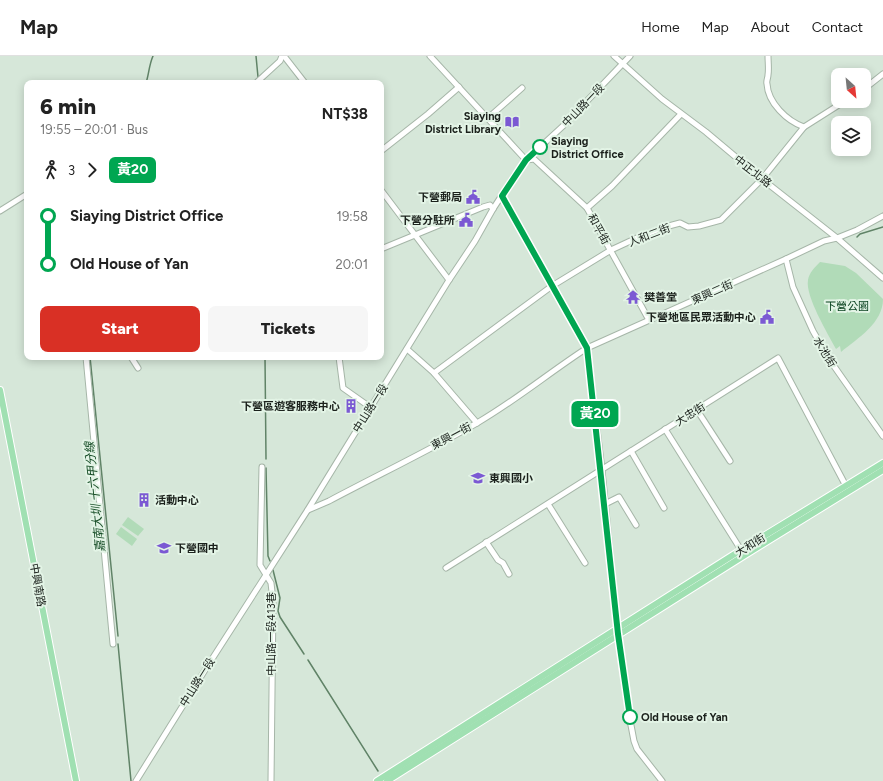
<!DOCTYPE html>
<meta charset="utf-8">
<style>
:root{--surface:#fff;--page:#f6f6f6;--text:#222;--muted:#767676;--line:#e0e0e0;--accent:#d93025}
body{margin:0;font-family:Figtree,"Noto Sans TC",sans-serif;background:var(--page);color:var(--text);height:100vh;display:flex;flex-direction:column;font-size:15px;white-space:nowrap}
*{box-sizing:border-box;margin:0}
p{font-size:13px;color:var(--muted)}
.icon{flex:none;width:22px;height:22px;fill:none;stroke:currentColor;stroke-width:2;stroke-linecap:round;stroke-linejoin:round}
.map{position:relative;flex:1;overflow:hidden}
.sheet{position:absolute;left:24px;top:24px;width:360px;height:280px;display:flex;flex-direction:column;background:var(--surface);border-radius:8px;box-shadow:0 2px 10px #0003}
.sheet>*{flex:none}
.badge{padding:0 8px;border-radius:6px;font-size:14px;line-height:26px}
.needle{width:26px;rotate:153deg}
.tools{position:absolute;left:831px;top:12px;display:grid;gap:8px}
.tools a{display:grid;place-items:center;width:40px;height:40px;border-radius:8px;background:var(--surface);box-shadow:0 2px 10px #0003;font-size:20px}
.map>.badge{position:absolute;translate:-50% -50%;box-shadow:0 0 0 2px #fff}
.legs{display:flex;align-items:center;gap:6px;height:44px;padding:0 16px;font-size:13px}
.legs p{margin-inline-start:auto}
.head{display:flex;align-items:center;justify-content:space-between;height:68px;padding:0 16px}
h1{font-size:22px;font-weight:800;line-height:30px}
.primary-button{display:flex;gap:8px;margin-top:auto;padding:8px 16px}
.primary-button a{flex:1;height:46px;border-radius:8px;background:var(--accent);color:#fff;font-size:16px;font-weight:800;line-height:46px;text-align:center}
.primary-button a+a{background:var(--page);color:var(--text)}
ul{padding:0 16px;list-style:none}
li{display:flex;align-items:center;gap:14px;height:48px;font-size:15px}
li i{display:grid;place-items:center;width:6px;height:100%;margin:0 5px;background:currentColor}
li i::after{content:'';width:10px;height:10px;margin:-5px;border:3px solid;border-radius:50%;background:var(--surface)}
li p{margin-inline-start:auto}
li:first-child i{background:linear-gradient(#0000 50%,currentColor 0)}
li:last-child i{background:linear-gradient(currentColor 50%,#0000 0)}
header{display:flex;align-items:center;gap:24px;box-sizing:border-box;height:56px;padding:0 20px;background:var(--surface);border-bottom:1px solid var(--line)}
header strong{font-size:19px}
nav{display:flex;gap:22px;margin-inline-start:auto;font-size:14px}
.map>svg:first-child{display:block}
</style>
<header>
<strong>Map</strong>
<nav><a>Home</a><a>Map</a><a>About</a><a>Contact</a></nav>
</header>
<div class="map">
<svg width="883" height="725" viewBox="0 0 883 725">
<rect width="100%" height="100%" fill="#d6e7d9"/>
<g fill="#b1dbb8">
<path d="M820,206l25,4 11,7 27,26c0,24 -25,39 -42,53l-1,-6 -4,3c-8,-15 -31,-53 -28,-69 1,-7 7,-13 12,-18z"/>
<polygon points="128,461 144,473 138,480 122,469"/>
<polygon points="121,471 137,483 132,490 116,478"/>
</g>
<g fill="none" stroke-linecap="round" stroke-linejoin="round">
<g stroke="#608367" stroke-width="1.5">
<polyline points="256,0 258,21"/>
<path d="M146,27c3,-9 3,-18 7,-27"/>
<polyline points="857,181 860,178 883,171"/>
<polyline points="90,301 118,580"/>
<polyline points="265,301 266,403"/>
<polyline points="266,412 268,500 270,505"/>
<polyline points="273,514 280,542 278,555 280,561 304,598"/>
<polyline points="118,588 131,725"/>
<polyline points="308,604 378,715"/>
</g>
<defs>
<g id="minor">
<polyline points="284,0 305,27"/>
<polyline points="430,0 526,104"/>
<polyline points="614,0 662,43 706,76 762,123 837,182 883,222"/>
<path d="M768,0c0,6 1,13 0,19 0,3 -2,6 -1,9 1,19 20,37 37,43"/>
<polyline points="256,27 280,5 282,0"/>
<polyline points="864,33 883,18"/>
<polyline points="488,62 522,32"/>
<polyline points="381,95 428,58 459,31"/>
<polyline points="527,104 534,103 587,152 649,264"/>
<polyline points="381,134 449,224"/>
<polyline points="502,140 587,292 602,414 618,578 630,664 634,685 637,693 662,725"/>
<polyline points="587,152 612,130 681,58"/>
<polyline points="0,155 27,138"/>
<polyline points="381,193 483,151 490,149 493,153"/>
<polyline points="786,203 793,231 813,275 829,303 883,380"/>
<polyline points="407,293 434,317 477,367"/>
<polyline points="86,301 113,588"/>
<polyline points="131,301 138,312"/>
<polyline points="339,301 343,332 370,351"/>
<polyline points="434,317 552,230 611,194 639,181 665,171 680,167 688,171 699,170 721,164 762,123 804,71 845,45"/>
<polyline points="697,354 730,405"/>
<polyline points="665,373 741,494"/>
<polyline points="631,395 664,452"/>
<polyline points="262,411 260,509 271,527 273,545 271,725"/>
<polyline points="548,448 585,507"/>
<polyline points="605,448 619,441 636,469"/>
<path d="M308,454l21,-9c49,-26 99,-50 148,-78 38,-22 73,-51 110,-75l199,-89 38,-18 13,-3 20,-8 26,-14"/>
<polyline points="486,486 498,504 503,507 509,518"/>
<polyline points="446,512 778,302 847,432"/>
<polyline points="136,725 205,614 307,455 449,224 475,185 493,153 515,119 526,104 563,70 630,0"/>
</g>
<g id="major">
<polyline points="0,334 76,725"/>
<polyline points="377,725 741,494 883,407"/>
<polyline points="387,725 745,499 883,414"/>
</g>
</defs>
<use href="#minor" stroke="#a6b6a8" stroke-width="7"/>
<use href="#major" stroke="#fff" stroke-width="8"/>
<use href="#minor" stroke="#fff" stroke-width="5"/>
<use href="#major" stroke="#a0e0b2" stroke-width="6"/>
</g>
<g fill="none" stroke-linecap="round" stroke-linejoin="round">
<defs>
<polyline id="line-1" points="540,91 526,104 502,140 587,292 618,578 630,661"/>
</defs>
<use href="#line-1" stroke="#fff" stroke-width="9"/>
<use href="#line-1" stroke="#00a651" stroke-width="6"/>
</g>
<defs>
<symbol id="library-bare" viewBox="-9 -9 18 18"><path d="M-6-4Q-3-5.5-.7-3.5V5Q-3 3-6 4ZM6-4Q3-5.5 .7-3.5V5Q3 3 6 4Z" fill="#7b59d3" stroke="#e3f4e6" stroke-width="2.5" paint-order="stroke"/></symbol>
<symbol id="civic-bare" viewBox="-9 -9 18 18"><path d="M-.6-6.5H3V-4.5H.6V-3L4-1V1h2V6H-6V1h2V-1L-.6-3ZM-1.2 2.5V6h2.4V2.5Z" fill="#7b59d3" stroke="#e3f4e6" stroke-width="2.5" paint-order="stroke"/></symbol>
<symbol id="temple-bare" viewBox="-9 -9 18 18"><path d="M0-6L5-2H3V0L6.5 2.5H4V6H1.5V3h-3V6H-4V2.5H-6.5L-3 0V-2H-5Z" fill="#7b59d3" stroke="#e3f4e6" stroke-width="2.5" paint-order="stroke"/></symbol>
<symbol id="building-bare" viewBox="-9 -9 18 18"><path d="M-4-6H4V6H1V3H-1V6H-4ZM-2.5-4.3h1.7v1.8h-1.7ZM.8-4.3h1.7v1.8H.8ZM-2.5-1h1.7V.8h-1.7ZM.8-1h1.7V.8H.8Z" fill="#7b59d3" stroke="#e3f4e6" stroke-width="2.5" paint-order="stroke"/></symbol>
<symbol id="school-bare" viewBox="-9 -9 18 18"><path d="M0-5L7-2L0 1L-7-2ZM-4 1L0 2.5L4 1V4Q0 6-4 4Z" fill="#7b59d3" stroke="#e3f4e6" stroke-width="2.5" paint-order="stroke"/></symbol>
</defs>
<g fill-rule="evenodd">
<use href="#library-bare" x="502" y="56" width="20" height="20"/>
<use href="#civic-bare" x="463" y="131" width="20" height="20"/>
<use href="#civic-bare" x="456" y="154" width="20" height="20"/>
<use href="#temple-bare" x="623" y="231" width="20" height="20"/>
<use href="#civic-bare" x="757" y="251" width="20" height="20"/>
<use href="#building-bare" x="341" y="340" width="20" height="20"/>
<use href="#school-bare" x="468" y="412" width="20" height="20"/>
<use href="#building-bare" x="134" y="434" width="20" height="20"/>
<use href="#school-bare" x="154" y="482" width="20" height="20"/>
</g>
<g fill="#fff" stroke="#00a651" stroke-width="2">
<circle cx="540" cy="91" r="7"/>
<circle cx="630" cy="661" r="7"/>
</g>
<g text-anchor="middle" stroke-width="4" stroke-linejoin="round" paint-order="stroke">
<g font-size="11" fill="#1b211c" stroke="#e3f4e6">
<text transform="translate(583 49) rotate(-46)" y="4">中山路一段</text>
<text transform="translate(753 115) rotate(38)" y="4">中正北路</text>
<text transform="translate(599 173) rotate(61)" y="4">和平街</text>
<text transform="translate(649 179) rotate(-21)" y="4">人和二街</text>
<text transform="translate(712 236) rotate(-24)" y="4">東興二街</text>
<text transform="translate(825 296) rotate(59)" y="4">水池街</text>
<text transform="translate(370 352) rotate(-58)" y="4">中山路一段</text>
<text transform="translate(690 358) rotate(-32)" y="4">大忠街</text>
<text transform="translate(451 380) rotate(-28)" y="4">東興一街</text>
<text transform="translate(750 489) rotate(-32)" y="4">大和街</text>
<text transform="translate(38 529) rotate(80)" y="4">中興南路</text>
<text transform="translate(271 578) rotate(-90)" y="4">中山路一段413巷</text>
<text transform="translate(197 626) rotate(-58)" y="4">中山路一段</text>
</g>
<g font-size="11" font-weight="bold" fill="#1b211c" stroke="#e3f4e6" text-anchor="end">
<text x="501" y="64">Siaying<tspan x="501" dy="13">District Library</tspan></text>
<text x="462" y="145">下營郵局</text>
<text x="455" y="168">下營分駐所</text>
<text x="644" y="245" text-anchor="start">樊善堂</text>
<text x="756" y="265">下營地區民眾活動中心</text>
<text x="340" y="354">下營區遊客服務中心</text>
<text x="489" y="426" text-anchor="start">東興國小</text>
<text x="155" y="448" text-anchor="start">活動中心</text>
<text x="175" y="496" text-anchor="start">下營國中</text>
</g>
<g font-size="11" font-weight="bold" fill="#1b211c" stroke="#e3f4e6" text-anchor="start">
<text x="551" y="89">Siaying<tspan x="551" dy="13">District Office</tspan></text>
<text x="641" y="665">Old House of Yan</text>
</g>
<g font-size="11" fill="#043e1a" stroke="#e3f4e6">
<text x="847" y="254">下營公園</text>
</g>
<g font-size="12" font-style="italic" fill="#184e28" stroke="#e3f4e6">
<text transform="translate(95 441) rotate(-96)" y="4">嘉南大圳 十六甲分線</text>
</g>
</g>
</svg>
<div class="tools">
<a><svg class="needle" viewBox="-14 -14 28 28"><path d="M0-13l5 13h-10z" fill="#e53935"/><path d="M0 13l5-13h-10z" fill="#767676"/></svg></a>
<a><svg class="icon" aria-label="layers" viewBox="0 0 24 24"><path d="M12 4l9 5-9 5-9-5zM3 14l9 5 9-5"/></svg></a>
</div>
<b class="badge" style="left:595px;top:358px;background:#00a651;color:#fff">黃20</b>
<section class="sheet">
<div class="head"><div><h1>6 min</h1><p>19:55 – 20:01 · Bus</p></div><b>NT$38</b></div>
<div class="legs"><svg class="icon" aria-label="walk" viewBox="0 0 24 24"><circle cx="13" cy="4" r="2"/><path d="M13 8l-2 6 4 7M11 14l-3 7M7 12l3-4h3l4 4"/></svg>3<svg class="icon" aria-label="forward" viewBox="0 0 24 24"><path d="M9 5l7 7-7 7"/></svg><b class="badge" style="background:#00a651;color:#fff">黃20</b></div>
<ul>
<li><i style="color:#00a651"></i><b>Siaying District Office</b><p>19:58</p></li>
<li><i style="color:#00a651"></i><b>Old House of Yan</b><p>20:01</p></li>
</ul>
<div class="primary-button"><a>Start</a><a>Tickets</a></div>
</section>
</div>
